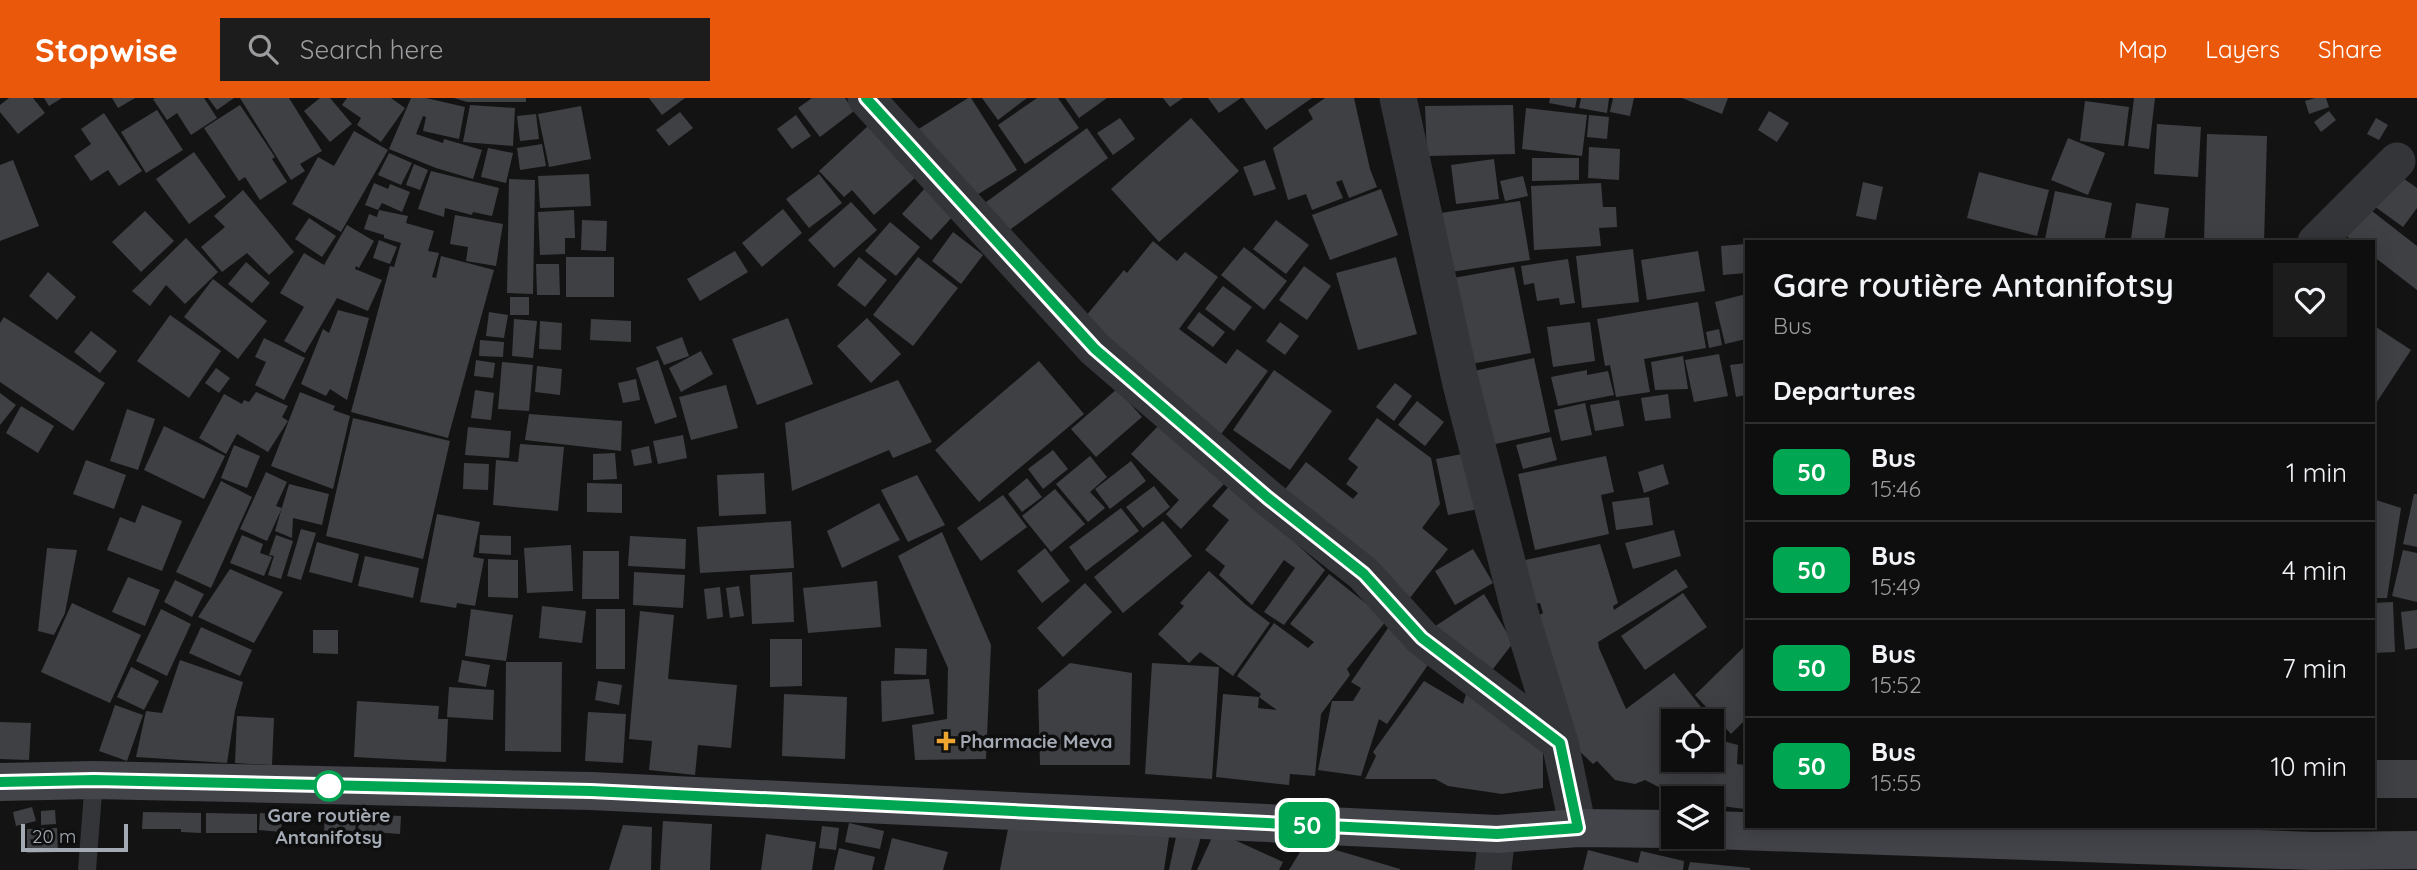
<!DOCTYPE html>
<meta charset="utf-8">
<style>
:root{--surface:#0e0e0f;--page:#1c1c1d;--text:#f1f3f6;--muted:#9b9c9e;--line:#2e2e2f;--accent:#ea580c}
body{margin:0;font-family:Quicksand,sans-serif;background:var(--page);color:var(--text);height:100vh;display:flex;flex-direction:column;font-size:26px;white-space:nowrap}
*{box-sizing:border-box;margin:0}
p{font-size:23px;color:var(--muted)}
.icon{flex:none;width:38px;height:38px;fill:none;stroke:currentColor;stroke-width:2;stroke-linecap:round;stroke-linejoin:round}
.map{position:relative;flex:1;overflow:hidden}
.side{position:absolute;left:1745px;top:142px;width:630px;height:588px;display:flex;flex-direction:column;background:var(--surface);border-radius:0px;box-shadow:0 4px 18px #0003,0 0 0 2px var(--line)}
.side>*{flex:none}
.badge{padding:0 14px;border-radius:10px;font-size:24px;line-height:46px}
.fabs{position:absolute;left:1661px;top:611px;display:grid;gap:14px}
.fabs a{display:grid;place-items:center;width:63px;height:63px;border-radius:0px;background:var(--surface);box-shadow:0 4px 18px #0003,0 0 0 2px var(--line);font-size:35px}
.scale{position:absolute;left:21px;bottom:18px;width:107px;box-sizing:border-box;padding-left:7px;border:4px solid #a4aab4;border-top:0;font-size:19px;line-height:24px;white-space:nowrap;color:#a4aab4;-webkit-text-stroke:5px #0e0e0f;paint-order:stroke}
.map>.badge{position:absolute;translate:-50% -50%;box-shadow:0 0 0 4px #fff}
h2{padding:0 28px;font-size:26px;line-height:63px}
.round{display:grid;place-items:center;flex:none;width:74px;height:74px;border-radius:0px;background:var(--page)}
.headline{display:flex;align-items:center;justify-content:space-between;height:119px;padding:0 28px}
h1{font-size:33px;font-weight:600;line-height:52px}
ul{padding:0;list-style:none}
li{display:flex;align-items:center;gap:21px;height:98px;padding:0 28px;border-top:2px solid var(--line)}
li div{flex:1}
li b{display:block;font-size:26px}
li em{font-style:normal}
li .badge{min-width:77px;font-weight:700;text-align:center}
header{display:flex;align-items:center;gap:42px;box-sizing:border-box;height:98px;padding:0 35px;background:var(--accent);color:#fff}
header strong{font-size:33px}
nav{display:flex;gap:38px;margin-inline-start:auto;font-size:24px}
.search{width:490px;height:63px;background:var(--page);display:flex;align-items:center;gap:18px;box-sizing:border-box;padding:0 24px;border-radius:0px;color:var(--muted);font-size:26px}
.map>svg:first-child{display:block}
</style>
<header>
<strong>Stopwise</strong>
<div class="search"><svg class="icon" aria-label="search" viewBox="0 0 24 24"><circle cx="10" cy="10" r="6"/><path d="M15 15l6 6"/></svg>Search here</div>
<nav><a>Map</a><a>Layers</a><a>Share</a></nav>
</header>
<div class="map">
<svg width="2417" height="772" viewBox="0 0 2417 772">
<rect width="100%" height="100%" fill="#131314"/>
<g fill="#3f4044">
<polygon points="9,0 33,0 45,15 18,36 0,14 0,7"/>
<polygon points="44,0 62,0 49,8"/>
<polygon points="112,0 135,0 118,10"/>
<polygon points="156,0 204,0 217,20 191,37 177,15 167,22 153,1"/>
<polygon points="208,0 234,0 217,12"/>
<polygon points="240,0 289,0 322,53 300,66 305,73 291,82"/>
<polygon points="320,0 330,0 352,26 330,44 304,13"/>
<polygon points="347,0 391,0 405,10 381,44 357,27 361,20 342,7"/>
<polygon points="411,0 426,0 465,9 459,41 423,33 426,19 423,18 416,36 443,45 444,41 482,52 473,81 436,70 389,51"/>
<polygon points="454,0 526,0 526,4 467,4"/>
<polygon points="649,0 685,0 662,17"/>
<polygon points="812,0 845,0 854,13 820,39 798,10"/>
<polygon points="968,0 971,0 1017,72 964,105 917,32"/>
<polygon points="982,0 1027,0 998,22"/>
<polygon points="1037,0 1058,0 1079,30 1025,66 998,27"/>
<polygon points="1065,0 1107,0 1079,20"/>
<polygon points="1163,0 1183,0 1170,9"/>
<polygon points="1208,0 1241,0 1219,15"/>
<polygon points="1243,0 1312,0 1266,32"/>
<polygon points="1325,0 1354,0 1370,71 1377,89 1349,100 1342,82 1336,84 1343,100 1312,112 1306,96 1288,102 1273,50 1313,21 1308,12"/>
<polygon points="1550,0 1577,0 1575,10 1549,5"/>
<polygon points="1581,0 1609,0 1607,15 1579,10"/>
<polygon points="1613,0 1634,0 1630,18 1610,14"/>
<polygon points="1682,0 1728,0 1722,16"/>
<polygon points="2134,0 2155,0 2149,51 2128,48"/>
<polygon points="2315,0 2326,0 2329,9 2309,16 2305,3"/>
<polygon points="2085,3 2129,9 2124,48 2080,43"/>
<polygon points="240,7 275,59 272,61 287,84 260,102 245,79 239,83 204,30"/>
<polygon points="470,7 515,10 513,48 463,44"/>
<polygon points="1513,7 1515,56 1427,58 1425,8"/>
<polygon points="581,8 591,61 549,69 538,16"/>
<polygon points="1526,10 1587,17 1582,58 1522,51"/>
<polygon points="157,12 183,52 146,75 121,34"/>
<polygon points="1769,13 1789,25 1777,44 1758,32"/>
<polygon points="2329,13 2336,22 2321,34 2314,24"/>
<polygon points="680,14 693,30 669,48 656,32"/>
<polygon points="104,15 142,73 119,88 108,72 91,83 74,58 91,46 81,31"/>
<polygon points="536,16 539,41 520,43 517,18"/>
<polygon points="796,17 811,38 792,51 777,31"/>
<polygon points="1589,17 1609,19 1607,41 1587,39"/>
<polygon points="1120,20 1135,41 1113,57 1097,35"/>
<polygon points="1191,20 1239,73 1159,144 1111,91"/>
<polygon points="2376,20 2388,27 2379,42 2367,36"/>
<polygon points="2157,26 2201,29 2198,79 2154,76"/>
<polygon points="868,28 916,79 874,117 852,92 844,99 819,73"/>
<polygon points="1087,30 1108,60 1000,139 978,110"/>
<polygon points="354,33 388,52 341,134 292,106 318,59 334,68"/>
<polygon points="2207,36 2267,38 2264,144 2204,143"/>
<polygon points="2068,40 2105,55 2088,97 2051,82"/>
<polygon points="542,46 546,68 520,72 517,50"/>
<polygon points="1589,49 1620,51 1619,82 1588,80"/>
<polygon points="488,50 513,55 506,85 481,79"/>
<polygon points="194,54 226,99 189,126 156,81"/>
<polygon points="389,55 412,65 401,87 378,77"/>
<polygon points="1532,60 1579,60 1579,82 1532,83"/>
<polygon points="1494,61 1499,101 1456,106 1451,67"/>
<polygon points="13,62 39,128 0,143 0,67"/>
<polygon points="1265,62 1276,91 1254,98 1243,69"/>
<polygon points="414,66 428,72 420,92 406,87"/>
<polygon points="431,73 499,90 492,118 473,114 472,117 445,110 444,119 418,111"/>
<polygon points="2393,73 2417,90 2417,110 2403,129 2370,105"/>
<polygon points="1979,74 2049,92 2037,138 1967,120"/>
<polygon points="589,76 591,108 540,110 538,78"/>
<polygon points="819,76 842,105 809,130 786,101"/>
<polygon points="1523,78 1528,98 1505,103 1500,83"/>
<polygon points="509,81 535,82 533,196 507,195"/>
<polygon points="1863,84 1883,89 1876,122 1856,118"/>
<polygon points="374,85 388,91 390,86 410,94 402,114 382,105 378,112 365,107"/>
<polygon points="1601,85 1603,109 1616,109 1617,129 1599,130 1601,148 1534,152 1531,88"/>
<polygon points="925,90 955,116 931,142 902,116"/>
<polygon points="1381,91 1398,137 1330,162 1312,117"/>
<polygon points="243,92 294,154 269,177 247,155 222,174 201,149 225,129 214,118"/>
<polygon points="2055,93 2112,105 2104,144 2055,144 2045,141"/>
<polygon points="1520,103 1530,162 1444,175 1434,116"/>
<polygon points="851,104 877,132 834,170 808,142"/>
<polygon points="2136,105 2169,110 2164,144 2131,141"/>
<polygon points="2363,106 2417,148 2417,192 2373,158 2373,144 2354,144 2342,134"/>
<polygon points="783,111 802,135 762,169 742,145"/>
<polygon points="379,112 408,118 406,125 434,133 428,153 439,155 432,179 436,180 441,158 494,172 448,340 351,314 390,168 394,169 401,145 384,140 384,137 364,131 369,116 377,119"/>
<polygon points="574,112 575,140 565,140 565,156 540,157 538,114"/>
<polygon points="145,113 174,143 141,174 112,144"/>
<polygon points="455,117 503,126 496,168 466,163 468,149 450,146"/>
<polygon points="309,120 336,138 322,159 295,141"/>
<polygon points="582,122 607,123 606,153 581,152"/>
<polygon points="1276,122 1309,147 1286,176 1253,151"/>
<polygon points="890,124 920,149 896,178 865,153"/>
<polygon points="347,127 374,143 359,170 356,168 355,171 382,182 368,213 337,200 305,255 284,243 304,209 280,195 304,155 324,167"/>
<polygon points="953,134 983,157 961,186 932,163"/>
<polygon points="186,140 218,174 185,206 166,187 150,208 132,193"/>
<polygon points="379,142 397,149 390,166 373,160"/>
<polygon points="1153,143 1177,163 1185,154 1218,179 1179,231 1226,266 1237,251 1268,273 1216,343 1076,230 1124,172 1127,175"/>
<polygon points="1746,146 1746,175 1723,177 1721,148"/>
<polygon points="1244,149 1287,183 1264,212 1221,177"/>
<polygon points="1633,151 1639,204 1582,210 1576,158"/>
<polygon points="735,153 748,174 700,203 687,181"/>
<polygon points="1698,153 1705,193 1647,202 1641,162"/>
<rect x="566" y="159" width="48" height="40"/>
<polygon points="859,159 887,182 865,209 837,187"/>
<polygon points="918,159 958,190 913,248 873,217"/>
<polygon points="1396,159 1417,236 1358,252 1336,175"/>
<polygon points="1568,161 1575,205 1560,207 1559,200 1537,203 1534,185 1524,187 1521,168"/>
<polygon points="246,164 270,185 252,205 228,186"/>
<polygon points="536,166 559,166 560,197 537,197"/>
<polygon points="1304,168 1331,188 1307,222 1279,202"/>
<polygon points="1514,169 1531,255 1465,267 1448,181"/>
<polygon points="48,174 76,199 57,222 29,198"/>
<polygon points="213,181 267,223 238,261 184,219"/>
<polygon points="1223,188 1252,209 1234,233 1205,211"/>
<polygon points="1746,196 1746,241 1725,246 1715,204"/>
<rect x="510" y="199" width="19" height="18"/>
<polygon points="1698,204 1706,250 1644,261 1650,294 1616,299 1610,267 1605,268 1597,221"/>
<polygon points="338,212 369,220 347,302 330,291 326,298 301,286 323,231 329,235"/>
<polygon points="489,214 508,217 504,240 486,238"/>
<polygon points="1199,214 1225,234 1213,249 1187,230"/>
<polygon points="170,217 221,253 189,300 137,263"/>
<polygon points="4,219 105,285 73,333 0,284 0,225"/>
<polygon points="788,220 813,286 757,307 732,241"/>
<polygon points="867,220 901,256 871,285 837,248"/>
<polygon points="514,221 537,223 533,260 512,258"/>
<polygon points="591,221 631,223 631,244 590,242"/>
<polygon points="540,223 562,225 561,252 539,251"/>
<polygon points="1280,224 1299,238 1285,257 1266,243"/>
<polygon points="1590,224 1595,263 1553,269 1547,229"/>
<polygon points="2373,227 2411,252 2373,310"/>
<polygon points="1719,231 1722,247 1709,250 1706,234"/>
<polygon points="91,233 117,253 100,275 74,254"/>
<polygon points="682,239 689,258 664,267 656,249"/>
<polygon points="264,240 305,260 284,302 255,287 266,264 255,259"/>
<polygon points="480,242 504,244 503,259 479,258"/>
<polygon points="701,253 713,276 681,294 669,270"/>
<polygon points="1719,256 1728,298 1694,304 1685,262"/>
<polygon points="1683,258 1688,291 1655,292 1651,264"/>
<polygon points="1534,260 1550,334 1491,347 1474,273"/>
<polygon points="476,262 495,265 493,280 474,278"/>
<polygon points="658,262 677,319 655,326 636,270"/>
<polygon points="1039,263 1084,316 979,404 935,352"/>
<polygon points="502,264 533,267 529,313 498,311"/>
<polygon points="1746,265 1746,297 1736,299 1730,267"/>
<polygon points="537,268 562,271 560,297 535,294"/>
<polygon points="216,270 230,280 219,295 205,285"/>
<polygon points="1274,272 1332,313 1290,372 1233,332"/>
<polygon points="1587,272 1587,277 1608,273 1614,297 1558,308 1551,279"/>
<polygon points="636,281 640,302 623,305 618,285"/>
<polygon points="898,282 932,344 893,360 889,352 792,393 785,325"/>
<polygon points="1395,285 1412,298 1394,323 1376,309"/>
<polygon points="726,287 738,330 691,342 679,299"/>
<polygon points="1117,291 1142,319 1096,359 1071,331"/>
<polygon points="475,292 494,295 491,322 471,320"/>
<polygon points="256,294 288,308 282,319 288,323 268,354 237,336 226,356 199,340 224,296 242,306 244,302 249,304"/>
<polygon points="300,294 335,308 333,312 350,318 333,391 271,368"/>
<polygon points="0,295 16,307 0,327"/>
<polygon points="1668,296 1671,320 1645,323 1641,300"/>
<polygon points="1619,302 1624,328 1595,333 1590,307"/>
<polygon points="1417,303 1444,324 1425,348 1398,327"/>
<polygon points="1585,305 1592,337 1561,343 1554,312"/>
<polygon points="21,308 54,328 38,355 6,335"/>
<polygon points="127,311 155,321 138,372 110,363"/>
<polygon points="529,316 622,323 621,353 525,342"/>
<polygon points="353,320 450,343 423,461 326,438"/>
<polygon points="1377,320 1431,360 1440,406 1422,430 1448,451 1406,505 1280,398 1306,364 1353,401 1358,395 1346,386 1358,369 1348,361"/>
<polygon points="1161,325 1224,386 1181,431 1166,416 1179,402 1131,356"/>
<polygon points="164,328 225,358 204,401 144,372"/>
<polygon points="468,329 511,333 509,360 465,357"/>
<polygon points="683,337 687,360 658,366 653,343"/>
<polygon points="1551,339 1557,362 1523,371 1516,347"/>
<polygon points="520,346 564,349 558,413 493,407 496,362 518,364"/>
<polygon points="234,347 260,358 247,390 221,380"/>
<polygon points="649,348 652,365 634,368 631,352"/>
<polygon points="1053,352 1068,371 1043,391 1028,371"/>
<polygon points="615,355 617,381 593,382 593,356"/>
<polygon points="1467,355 1478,411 1448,417 1436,361"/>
<polygon points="1090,358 1107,379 1090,394 1105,410 1088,424 1056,386"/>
<polygon points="1606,358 1614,394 1601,397 1609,436 1535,452 1518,376"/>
<polygon points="86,362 126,377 114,411 73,396"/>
<polygon points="1131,363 1146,383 1110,411 1095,391"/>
<polygon points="464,365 489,366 488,392 463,391"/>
<polygon points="1663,366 1669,386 1644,395 1638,374"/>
<polygon points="266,374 287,384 276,408 282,410 267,443 240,431"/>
<polygon points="764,375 766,416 719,418 717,377"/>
<polygon points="917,377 945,427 908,444 881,392"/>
<polygon points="1027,380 1042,399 1022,414 1008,396"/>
<polygon points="221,383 252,399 211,490 176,474"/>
<polygon points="587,385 622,386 622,415 587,414"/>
<polygon points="289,386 329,396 322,427 293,420 292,440 275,433"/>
<polygon points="1231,386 1325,472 1284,527 1264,514 1295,470 1284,462 1252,507 1219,477 1225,468 1205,452 1229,422 1212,408"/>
<polygon points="1154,388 1170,409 1143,430 1126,409"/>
<polygon points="1055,391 1085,426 1051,454 1022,418"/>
<polygon points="2414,396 2417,396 2417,449 2403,446"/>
<polygon points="1003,397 1027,429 981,463 957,430"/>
<polygon points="1649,399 1653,427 1616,432 1612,404"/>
<polygon points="2373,401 2401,410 2387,500 2373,500"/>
<polygon points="879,405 900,442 842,470 827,433"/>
<polygon points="142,407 182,423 162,473 107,452 120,419 135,425"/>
<polygon points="1121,410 1139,433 1086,473 1069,449"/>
<polygon points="437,416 480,424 473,459 484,461 475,508 457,505 456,510 420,504"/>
<polygon points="791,423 794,470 700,475 697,429"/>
<polygon points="1163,423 1192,458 1123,515 1094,479"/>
<polygon points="301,431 316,435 301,482 287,478"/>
<polygon points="1674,432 1681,458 1633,471 1625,445"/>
<polygon points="942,434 991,547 986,661 915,662 912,627 947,621 948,570 898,458"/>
<polygon points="242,437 263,446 260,455 272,459 264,478 230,465"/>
<polygon points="276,437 293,443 281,481 268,477 274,458 269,457"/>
<polygon points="480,437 511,438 511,457 479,455"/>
<polygon points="630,438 686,441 685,471 628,468"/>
<polygon points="317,444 359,456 352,485 309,474"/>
<polygon points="1600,446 1618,505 1613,508 1614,512 1676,471 1688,489 1598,544 1599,550 1626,611 1674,575 1708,618 1702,623 1673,623 1673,662 1712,662 1712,640 1738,647 1737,666 1746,667 1745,711 1712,707 1712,700 1680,700 1645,682 1635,686 1615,682 1597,663 1593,666 1575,649 1534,520 1543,515 1540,505 1530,507 1521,463"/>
<polygon points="571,447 573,493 527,495 524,450"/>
<polygon points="47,450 77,452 65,515 54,537 38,533"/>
<polygon points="1045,450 1070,483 1042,505 1017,473"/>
<polygon points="1473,451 1493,485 1455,507 1435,473"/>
<polygon points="2403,452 2417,455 2417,504 2392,498"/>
<polygon points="583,453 619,453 619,501 582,501"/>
<polygon points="365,458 419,470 413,500 358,488"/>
<polygon points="488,461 518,462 518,500 488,499"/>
<polygon points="230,471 283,494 254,545 198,519"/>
<polygon points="1209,473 1245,506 1270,525 1233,578 1200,554 1189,565 1158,536 1184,508 1180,505"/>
<polygon points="634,474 685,477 683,510 633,507"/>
<polygon points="792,474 794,524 752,526 750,477"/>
<polygon points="1329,476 1387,522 1347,571 1350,577 1321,616 1315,678 1290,676 1289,687 1216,679 1223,596 1259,599 1258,610 1277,612 1259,599 1261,596 1237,578 1274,525 1308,550 1314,544 1290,526"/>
<polygon points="128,479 160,492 145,528 112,514"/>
<polygon points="175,482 204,496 192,519 164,504"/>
<polygon points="877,483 881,529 808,535 803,490"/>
<polygon points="1085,485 1112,514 1063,559 1037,530"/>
<polygon points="739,488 744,518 730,520 726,490"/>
<polygon points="720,489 723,519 707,521 704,491"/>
<polygon points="1683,495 1707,529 1645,572 1621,538"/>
<polygon points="1484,496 1513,545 1486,580 1431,531"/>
<polygon points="2393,504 2395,554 2373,555 2373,505"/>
<polygon points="72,505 141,537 110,605 41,574"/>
<polygon points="542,508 586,513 582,545 539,540"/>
<polygon points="161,511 191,526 167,578 136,563"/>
<polygon points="471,511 513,517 506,563 465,558"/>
<rect x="596" y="511" width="29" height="60"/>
<polygon points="2417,512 2417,550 2405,552 2401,514"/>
<polygon points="640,513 674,517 668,581 737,587 731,650 698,647 695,677 649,672 652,643 629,641"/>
<polygon points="201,529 252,552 240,578 189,555"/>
<polygon points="1388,530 1432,561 1387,626 1379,621 1361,678 1318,672 1332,603 1353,603 1361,590 1351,584"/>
<polygon points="313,532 338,532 338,556 313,555"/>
<polygon points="770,541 802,541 802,588 770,589"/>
<polygon points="1746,547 1746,621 1731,636 1695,597"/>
<polygon points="895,550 927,551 926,577 894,576"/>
<polygon points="180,562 243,584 235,613 227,665 136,659 146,613 162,615"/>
<polygon points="462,562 490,567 486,589 458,584"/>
<polygon points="506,564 562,564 561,654 505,653"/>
<polygon points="1070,565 1132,575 1130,667 1040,667 1038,592"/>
<polygon points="1152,565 1219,569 1212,681 1145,676"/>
<polygon points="131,569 159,583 144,612 117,599"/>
<polygon points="929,581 934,616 882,624 881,583"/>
<polygon points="598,583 622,587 619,607 595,602"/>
<polygon points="1424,583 1463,606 1468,590 1543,645 1543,690 1502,696 1448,688 1435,681 1365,681 1376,658 1373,654"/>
<polygon points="449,589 494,592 493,622 447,619"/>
<polygon points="784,596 847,599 845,661 782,658"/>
<polygon points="357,603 439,608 438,621 448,621 446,664 354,659"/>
<polygon points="115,607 143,617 127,663 99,653"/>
<polygon points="588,614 626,616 623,665 585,663"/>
<polygon points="237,618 274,620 272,667 235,665"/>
<polygon points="0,624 31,625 29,662 0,661"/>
<rect x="2373" y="662" width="44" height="38"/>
<polygon points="32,709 36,723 16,728 13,714"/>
<polygon points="55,712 56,726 41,727 41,713"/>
<polygon points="143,714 201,715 201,735 181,734 181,731 142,731"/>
<polygon points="206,715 257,716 257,735 206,735"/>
<polygon points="260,715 282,717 281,734 259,732"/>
<polygon points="325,716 356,718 355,736 324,734"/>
<polygon points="360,716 401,718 400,736 358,733"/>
<polygon points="663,723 712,726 710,772 660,772"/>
<polygon points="849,725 884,733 880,751 845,744"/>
<polygon points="623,727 652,729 651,772 609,772"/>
<polygon points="822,728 839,730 836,752 819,750"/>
<polygon points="57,730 58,754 27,755 27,731"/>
<polygon points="1008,731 1169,739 1164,772 1000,772"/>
<polygon points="1215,733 1283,764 1279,772 1197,772"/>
<polygon points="1177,734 1201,739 1191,772 1169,772"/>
<polygon points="766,736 816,744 812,772 761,772"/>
<polygon points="892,740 948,754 943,772 884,772"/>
<polygon points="1319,747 1400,771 1400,772 1289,772 1300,754"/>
<polygon points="839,750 875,759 872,772 834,772"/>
<polygon points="1588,752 1638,765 1641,753 1684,763 1683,772 1583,772"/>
<polygon points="1690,764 1750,770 1750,772 1688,772"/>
</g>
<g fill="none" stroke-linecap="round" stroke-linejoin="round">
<polyline stroke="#343539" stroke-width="18" points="87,772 94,682"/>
<g stroke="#343539" stroke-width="37">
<polyline points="866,0 1095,251 1268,400 1364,476 1422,540 1560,645 1578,730"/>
<polyline points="1398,0 1461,286 1521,518 1560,645"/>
<polyline points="2316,144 2397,63"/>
<polyline points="1493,772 1497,736"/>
</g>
<g stroke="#424449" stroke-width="38">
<polyline points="0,684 94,682 591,693 1497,736 1578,730 1673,731"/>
<polyline points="1712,732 2313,753 2417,752"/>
</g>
</g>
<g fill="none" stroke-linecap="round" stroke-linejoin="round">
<defs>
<polyline id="line" points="0,684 94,682 591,693 1497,736 1578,730 1560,645 1422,540 1364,476 1268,400 1095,251 866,0"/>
</defs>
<use href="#line" stroke="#fff" stroke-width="16"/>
<use href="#line" stroke="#00a651" stroke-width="10"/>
</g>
<path fill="#eea431" stroke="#0e0e0f" stroke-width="2.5" d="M942.5 632.5h7v7h7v7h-7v7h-7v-7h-7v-7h7z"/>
<circle fill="#fff" stroke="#00a651" stroke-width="3.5" cx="329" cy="688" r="14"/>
<g text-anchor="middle" stroke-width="7" stroke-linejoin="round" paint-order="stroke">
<g font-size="19" font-weight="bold" fill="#a4aab4" stroke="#0e0e0f" text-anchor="start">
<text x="960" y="650">Pharmacie Meva</text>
</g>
<g font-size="19" font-weight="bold" fill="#a4aab4" stroke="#0e0e0f">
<text x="329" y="724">Gare routière<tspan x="329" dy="22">Antanifotsy</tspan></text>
</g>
</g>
</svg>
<div class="fabs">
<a><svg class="icon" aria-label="locate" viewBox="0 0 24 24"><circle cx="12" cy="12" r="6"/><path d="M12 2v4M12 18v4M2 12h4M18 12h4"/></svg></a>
<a><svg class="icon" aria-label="layers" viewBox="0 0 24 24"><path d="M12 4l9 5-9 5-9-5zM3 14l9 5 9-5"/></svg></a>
</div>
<div class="scale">20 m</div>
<b class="badge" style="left:1307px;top:727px;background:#00a651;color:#fff">50</b>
<section class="side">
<div class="headline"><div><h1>Gare routière Antanifotsy</h1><p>Bus</p></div><a class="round"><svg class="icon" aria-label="heart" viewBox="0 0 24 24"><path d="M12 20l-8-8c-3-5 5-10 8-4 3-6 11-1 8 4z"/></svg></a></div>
<h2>Departures</h2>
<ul>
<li><span class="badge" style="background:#00a651;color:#fff">50</span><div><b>Bus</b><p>15:46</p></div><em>1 min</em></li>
<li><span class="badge" style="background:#00a651;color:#fff">50</span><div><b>Bus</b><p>15:49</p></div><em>4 min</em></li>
<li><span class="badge" style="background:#00a651;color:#fff">50</span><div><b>Bus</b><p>15:52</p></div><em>7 min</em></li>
<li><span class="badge" style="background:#00a651;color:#fff">50</span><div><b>Bus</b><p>15:55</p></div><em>10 min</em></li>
</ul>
</section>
</div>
